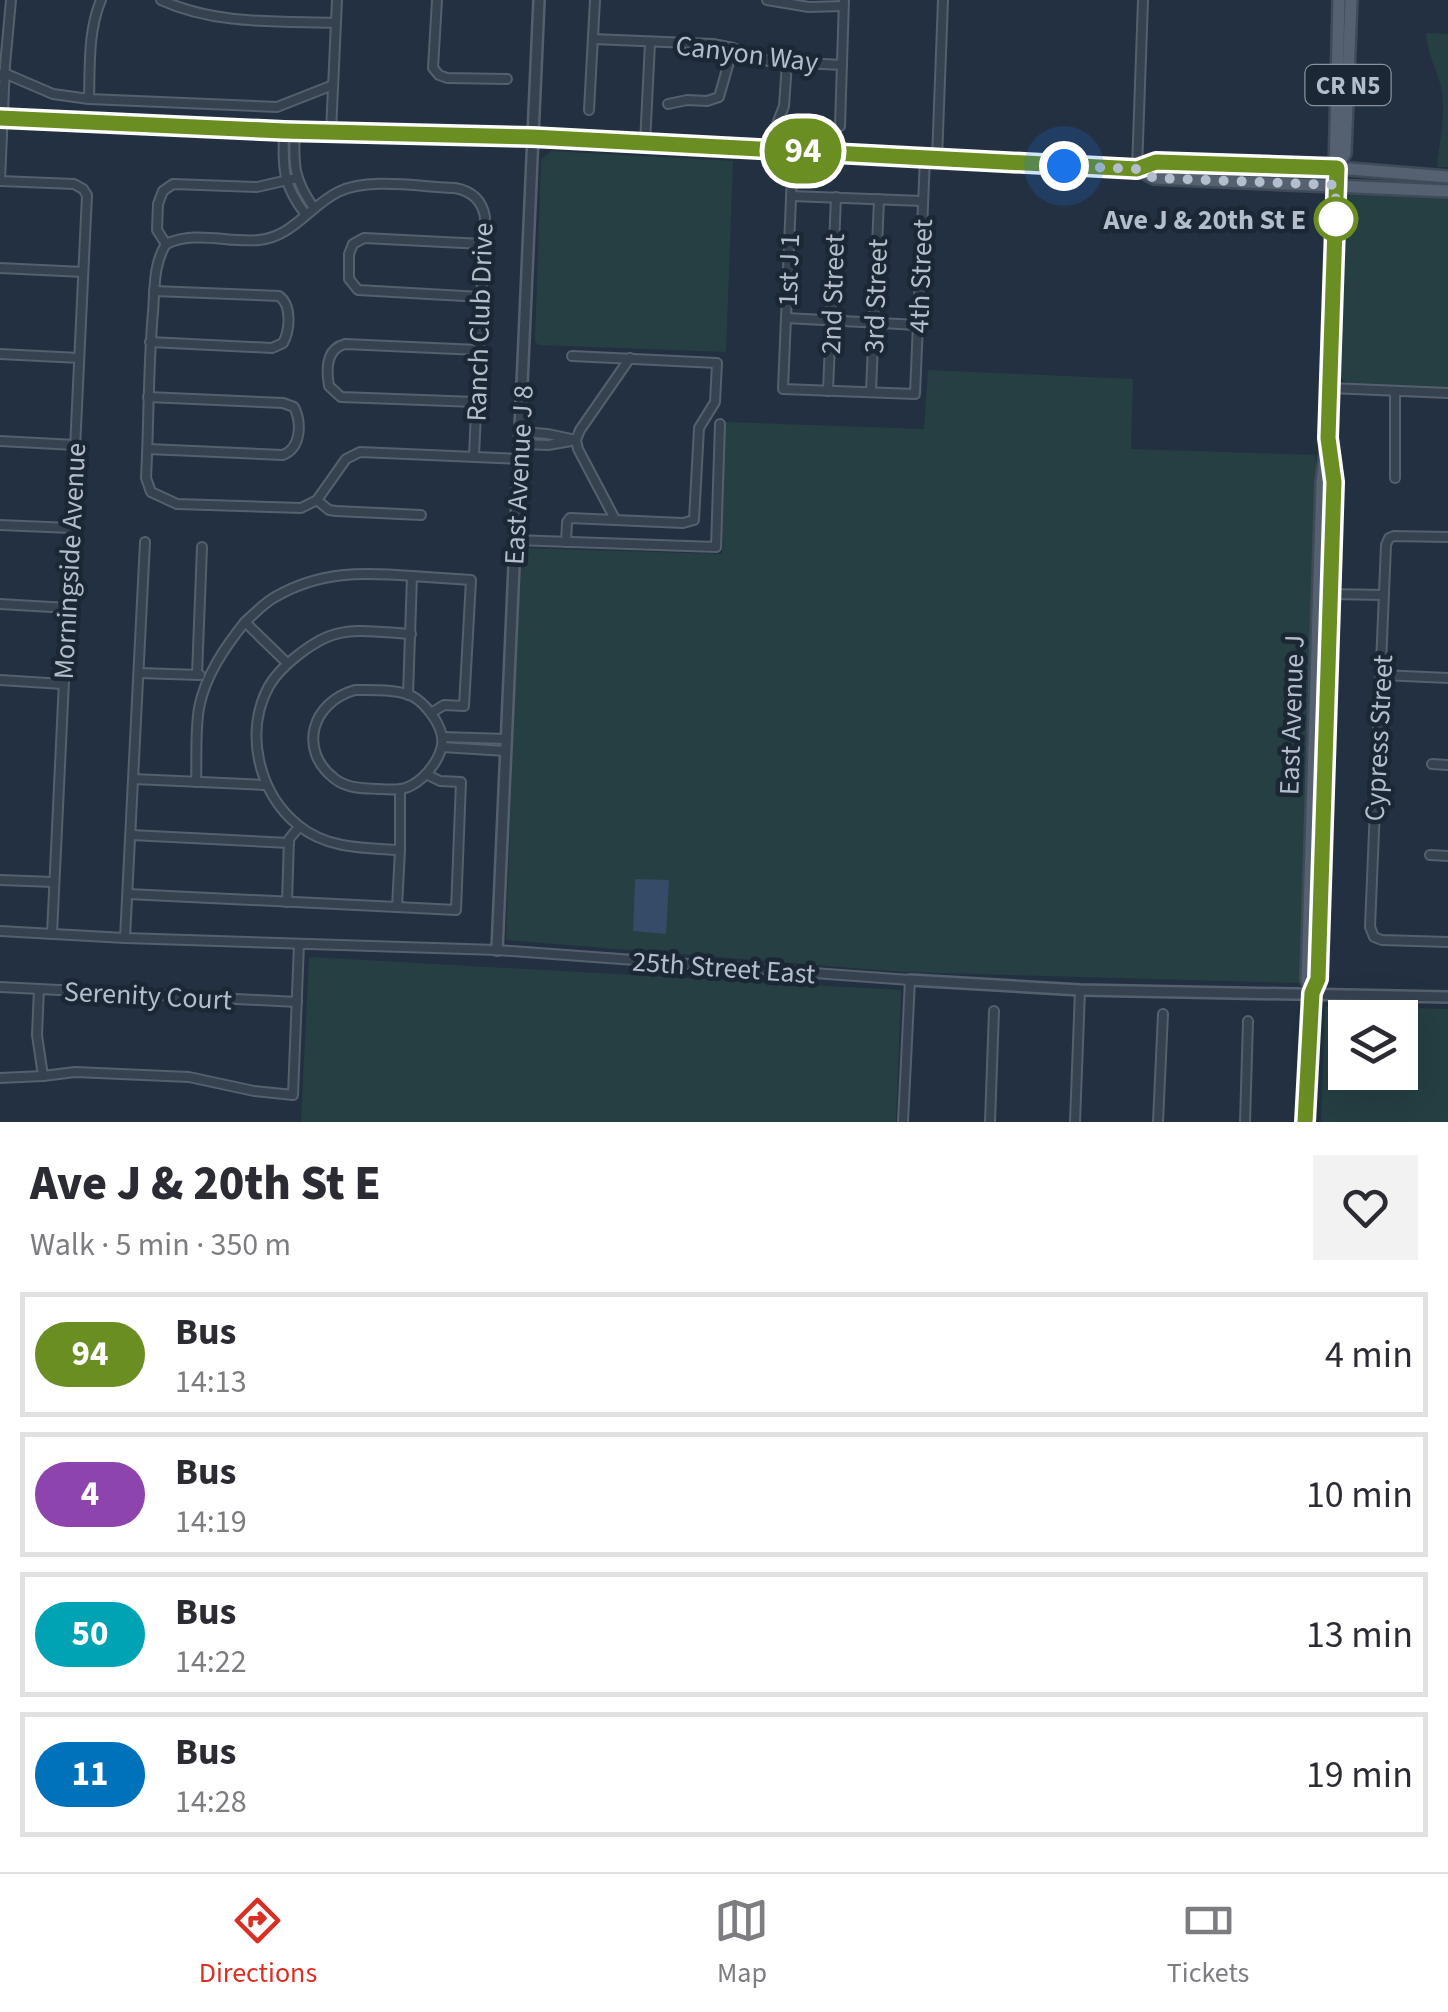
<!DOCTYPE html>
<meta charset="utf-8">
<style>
:root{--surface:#fff;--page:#f2f2f3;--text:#2b2b33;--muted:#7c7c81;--line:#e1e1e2;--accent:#d93025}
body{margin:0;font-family:"Source Sans 3",sans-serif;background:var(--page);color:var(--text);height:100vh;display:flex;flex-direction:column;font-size:38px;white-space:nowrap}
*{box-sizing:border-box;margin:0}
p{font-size:32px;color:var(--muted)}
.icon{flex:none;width:55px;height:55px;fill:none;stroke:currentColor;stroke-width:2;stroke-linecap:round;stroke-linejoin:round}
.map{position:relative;height:1122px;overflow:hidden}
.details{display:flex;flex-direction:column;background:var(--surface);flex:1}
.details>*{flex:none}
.badge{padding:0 20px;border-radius:32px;font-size:35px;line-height:65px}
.tools{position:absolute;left:1328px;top:1000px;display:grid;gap:20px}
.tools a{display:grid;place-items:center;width:90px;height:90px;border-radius:0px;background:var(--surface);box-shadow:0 10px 40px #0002;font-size:50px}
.you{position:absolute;width:50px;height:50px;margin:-25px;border:8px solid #fff;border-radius:50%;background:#1a73e8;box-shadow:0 0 0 15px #1a73e833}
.map>.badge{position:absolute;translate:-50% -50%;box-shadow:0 0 0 5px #fff}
.round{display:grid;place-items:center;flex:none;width:105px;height:105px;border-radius:0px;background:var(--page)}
.summary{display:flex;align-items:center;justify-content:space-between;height:170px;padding:0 30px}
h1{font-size:48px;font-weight:800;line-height:75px}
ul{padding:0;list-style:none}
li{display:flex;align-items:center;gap:30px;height:125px;margin:0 20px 15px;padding:0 10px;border:5px solid var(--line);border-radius:0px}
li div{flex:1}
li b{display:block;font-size:38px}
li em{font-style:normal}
li .badge{min-width:110px;font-weight:700;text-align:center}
.dock{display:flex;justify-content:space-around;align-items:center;height:140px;border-top:2px solid var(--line);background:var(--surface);font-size:28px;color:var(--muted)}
.dock a{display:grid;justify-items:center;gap:5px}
.dock .current{color:var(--accent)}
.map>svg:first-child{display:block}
</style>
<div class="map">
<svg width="1448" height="1122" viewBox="0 0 1448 1122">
<rect width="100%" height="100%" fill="#233041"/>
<g fill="#253f42" fill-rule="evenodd">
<path d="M1426,33l22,1v133h-11c2,-25 10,-55 4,-80 -5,-19 -14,-34 -15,-54z"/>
<polygon points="551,151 733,161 726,352 538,345 535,341 541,160"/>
<polygon points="1347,192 1448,196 1448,389 1349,385 1340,377"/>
<polygon points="928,370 1133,379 1131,449 1315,455 1320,486 1300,983 903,972 506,940 519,553 524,548 722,554 725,422 924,429"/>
<polygon points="309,957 901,990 896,1122 301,1122"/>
<path d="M1325,1006l123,3v113h-127zM1345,1018h55v54h-55z"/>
</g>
<polygon fill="#354c69" points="635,879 669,880 666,934 633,931"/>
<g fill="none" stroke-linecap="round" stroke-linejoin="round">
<defs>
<g id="minor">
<path d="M161,0c55,25 116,21 175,23"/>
<polyline points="437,0 433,68 439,75 447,78 507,79"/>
<polyline points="767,0 809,7 843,6"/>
<polyline points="593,39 713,44 733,48 768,61 842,65"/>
<polyline points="0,75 4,73 53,94 89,99 277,107 333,85"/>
<path d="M89,99c1,-34 -1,-68 12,-99"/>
<polyline points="668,104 687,100 707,101 719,97 733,48"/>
<polyline points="589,110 595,0"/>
<polyline points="777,124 784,106 787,63"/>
<polyline points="840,126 844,0"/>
<path d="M284,131c-1,37 -2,53 22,84"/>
<path d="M295,131c-2,34 -1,49 19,77"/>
<polyline points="331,132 337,0"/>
<polyline points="645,143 650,43"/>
<polyline points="793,151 783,389 915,394 925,158"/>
<polyline points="937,159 943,0"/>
<polyline points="1137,169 1143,0"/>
<path d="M297,178l-40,9 -84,-3 -10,7 -5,13 -1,26 9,14c-13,21 -11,44 -13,68 -5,56 -4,111 -7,166l5,14 26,12 124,4 16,-8 29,-41 14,-7 160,7"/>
<polyline points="0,181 74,184 83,189 87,195 52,934"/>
<polyline points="0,181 5,65 11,0"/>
<polyline points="791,196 923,201"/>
<path d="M166,244c29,-14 62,-1 93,-4 33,-3 51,-34 79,-48 30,-15 83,-5 117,-4 17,3 27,12 30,29l-11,239"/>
<polyline points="0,268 83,272"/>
<polyline points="481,297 358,290 349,279 349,254 353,244 364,238 483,244"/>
<polyline points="786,318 918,325"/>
<path d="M150,342l122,6 11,-5c7,-13 9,-38 -4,-47l-125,-5"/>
<polyline points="0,354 79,358"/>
<polyline points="1330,388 1448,393"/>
<polyline points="828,391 836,197"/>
<polyline points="871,392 879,199"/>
<path d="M148,397l135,6 11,4c8,16 7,41 -11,48l-135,-6"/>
<path d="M476,402l-135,-5 -12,-11c-3,-17 -3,-37 16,-42l133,6"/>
<polyline points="521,432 548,434 576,440"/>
<polyline points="0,441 75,445"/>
<polyline points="521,444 548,445 571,441"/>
<polyline points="1395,478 1395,391"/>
<polyline points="317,500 329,510 336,511 421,515"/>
<polyline points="615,519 578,449 576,440 580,430 630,358"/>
<polyline points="0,525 71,528"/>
<polyline points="1448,537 1394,536 1389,538 1386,545 1370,927 1374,937 1382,940 1448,942"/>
<polyline points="514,540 716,547 720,424"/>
<polyline points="566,542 567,522 570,518 683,523 694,520 699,428 715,402 717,363 572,356"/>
<polyline points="1331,594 1384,595"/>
<polyline points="0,604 68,608"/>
<path d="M245,622c9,-8 19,-19 30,-25 45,-26 87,-25 137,-21"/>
<polyline points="139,673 200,675"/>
<polyline points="197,675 202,547"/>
<polyline points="1382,675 1448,678"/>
<polyline points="0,680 63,684"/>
<path d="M355,690c18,0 38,-1 55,5 15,7 35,32 32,50 -2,12 -11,25 -20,33 -15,13 -23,12 -43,11 -15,-1 -31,0 -44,-10 -38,-29 -23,-77 20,-89z"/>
<polyline points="408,695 412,576 471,580 464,706 444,705 431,713"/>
<polyline points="442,737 507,739"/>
<polyline points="442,747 506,751"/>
<polyline points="1432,764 1448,765"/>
<polyline points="134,779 265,785"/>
<path d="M196,782c1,-24 -1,-50 3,-74 6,-32 26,-61 46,-86l42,41"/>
<path d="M400,790v60c-36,-2 -73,-1 -102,-25 -40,-32 -54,-94 -29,-139 11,-19 38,-40 58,-49 25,-11 58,-4 84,-3"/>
<polyline points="131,835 289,843"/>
<polyline points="1430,855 1448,856"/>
<polyline points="0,880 54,882"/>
<polyline points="128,894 397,907 400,850"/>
<polyline points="287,902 289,839 299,827"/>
<polyline points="397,907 456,910 461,782 440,781 426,774"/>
<polyline points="0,931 125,938 497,950 910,980 903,1122"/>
<polyline points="125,938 145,542"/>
<polyline points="0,987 297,1002"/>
<polyline points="39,989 37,1035 43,1076"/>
<polyline points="0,1078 43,1076 75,1072 189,1077 254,1091 293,1095 299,944"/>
<polyline points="990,1122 994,1011"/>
<polyline points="1075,1122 1080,990"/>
<polyline points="1158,1122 1163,1014"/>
<polyline points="1245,1122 1248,1021"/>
</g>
<g id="tertiary">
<polyline points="497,950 539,0"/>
<polyline points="910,980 1080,990 1448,997"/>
</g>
<g id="primary">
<polyline points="0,118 284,131 532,137 1137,169 1156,163 1337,168 1448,177"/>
<polyline points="1337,168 1345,153 1351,0"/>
<polyline points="1137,169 1154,178 1448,191"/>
<polyline points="1312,993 1307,980 1322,481 1328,438 1330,388 1339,0"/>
<polyline points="1305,1122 1312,993 1317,979 1334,482 1330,452"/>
</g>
</defs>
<use href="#minor" stroke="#55606e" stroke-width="12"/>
<use href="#tertiary" stroke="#55606e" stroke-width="14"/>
<use href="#primary" stroke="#404b59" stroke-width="16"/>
<use href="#minor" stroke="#374250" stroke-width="8"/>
<use href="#tertiary" stroke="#374250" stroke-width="9"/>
<use href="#primary" stroke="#556170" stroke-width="11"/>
</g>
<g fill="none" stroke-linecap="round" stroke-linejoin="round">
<defs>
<polyline id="line" points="0,118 284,131 532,137 1137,169 1156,162 1337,168 1328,438 1334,482 1318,979 1312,993 1305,1122"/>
</defs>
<use href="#line" stroke="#fff" stroke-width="22"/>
<use href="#line" stroke="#6b8e23" stroke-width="15"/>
<polyline stroke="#b3bdcb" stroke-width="10" stroke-dasharray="0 18" points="1064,166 1137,169 1154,178 1336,185 1335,238 1336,219"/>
</g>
<circle fill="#fff" stroke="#6b8e23" stroke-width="5" cx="1336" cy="219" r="20"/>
<g text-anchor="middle" stroke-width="9" stroke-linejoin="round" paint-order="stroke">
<rect fill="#1c2735" stroke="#86909e" stroke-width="2.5" x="1305.5" y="65" width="85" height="40" rx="8"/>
<g font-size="25" font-weight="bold" fill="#b3bdcb">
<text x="1348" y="94">CR N5</text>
</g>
<g font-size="28" fill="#b3bdcb" stroke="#1c2735">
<text transform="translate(747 53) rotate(7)" y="10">Canyon Way</text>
<text transform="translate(788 270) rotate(-88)" y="10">1st J 1</text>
<text transform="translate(920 276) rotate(-88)" y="10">4th Street</text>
<text transform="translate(832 294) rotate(-88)" y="10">2nd Street</text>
<text transform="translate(875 296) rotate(-88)" y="10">3rd Street</text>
<text transform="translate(479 322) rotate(-88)" y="10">Ranch Club Drive</text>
<text transform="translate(518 475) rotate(-87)" y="10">East Avenue J 8</text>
<text transform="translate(69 561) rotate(-87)" y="10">Morningside Avenue</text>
<text transform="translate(1291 715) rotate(-88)" y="10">East Avenue J</text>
<text transform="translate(1378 738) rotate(-87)" y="10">Cypress Street</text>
<text transform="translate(724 967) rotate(4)" y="10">25th Street East</text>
<text transform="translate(148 995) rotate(3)" y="10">Serenity Court</text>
</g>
<g font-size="28" font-weight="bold" fill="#b3bdcb" stroke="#1c2735" text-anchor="end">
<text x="1306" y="229">Ave J &amp; 20th St E</text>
</g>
</g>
</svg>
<div class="tools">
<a><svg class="icon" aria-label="layers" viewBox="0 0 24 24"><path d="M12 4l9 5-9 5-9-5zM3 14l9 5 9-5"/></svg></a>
</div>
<div class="you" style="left:1064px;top:166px"></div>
<b class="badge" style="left:803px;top:151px;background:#6b8e23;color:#fff">94</b>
</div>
<section class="details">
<div class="summary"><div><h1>Ave J &amp; 20th St E</h1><p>Walk · 5 min · 350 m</p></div><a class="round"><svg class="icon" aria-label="heart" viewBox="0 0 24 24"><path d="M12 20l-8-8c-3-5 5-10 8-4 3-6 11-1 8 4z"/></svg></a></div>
<ul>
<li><span class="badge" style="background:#6b8e23;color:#fff">94</span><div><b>Bus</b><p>14:13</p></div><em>4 min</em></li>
<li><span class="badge" style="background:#8e44ad;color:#fff">4</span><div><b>Bus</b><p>14:19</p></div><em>10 min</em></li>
<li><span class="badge" style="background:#00a3b4;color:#fff">50</span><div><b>Bus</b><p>14:22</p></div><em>13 min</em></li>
<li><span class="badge" style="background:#0072bc;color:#fff">11</span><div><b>Bus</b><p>14:28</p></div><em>19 min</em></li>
</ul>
</section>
<nav class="dock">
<a class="current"><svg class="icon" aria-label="directions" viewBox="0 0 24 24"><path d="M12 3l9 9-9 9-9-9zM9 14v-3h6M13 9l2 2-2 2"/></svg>Directions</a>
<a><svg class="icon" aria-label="map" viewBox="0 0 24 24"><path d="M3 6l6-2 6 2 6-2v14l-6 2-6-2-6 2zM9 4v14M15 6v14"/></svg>Map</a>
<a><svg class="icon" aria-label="tickets" viewBox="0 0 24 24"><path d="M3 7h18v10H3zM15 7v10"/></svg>Tickets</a>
</nav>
